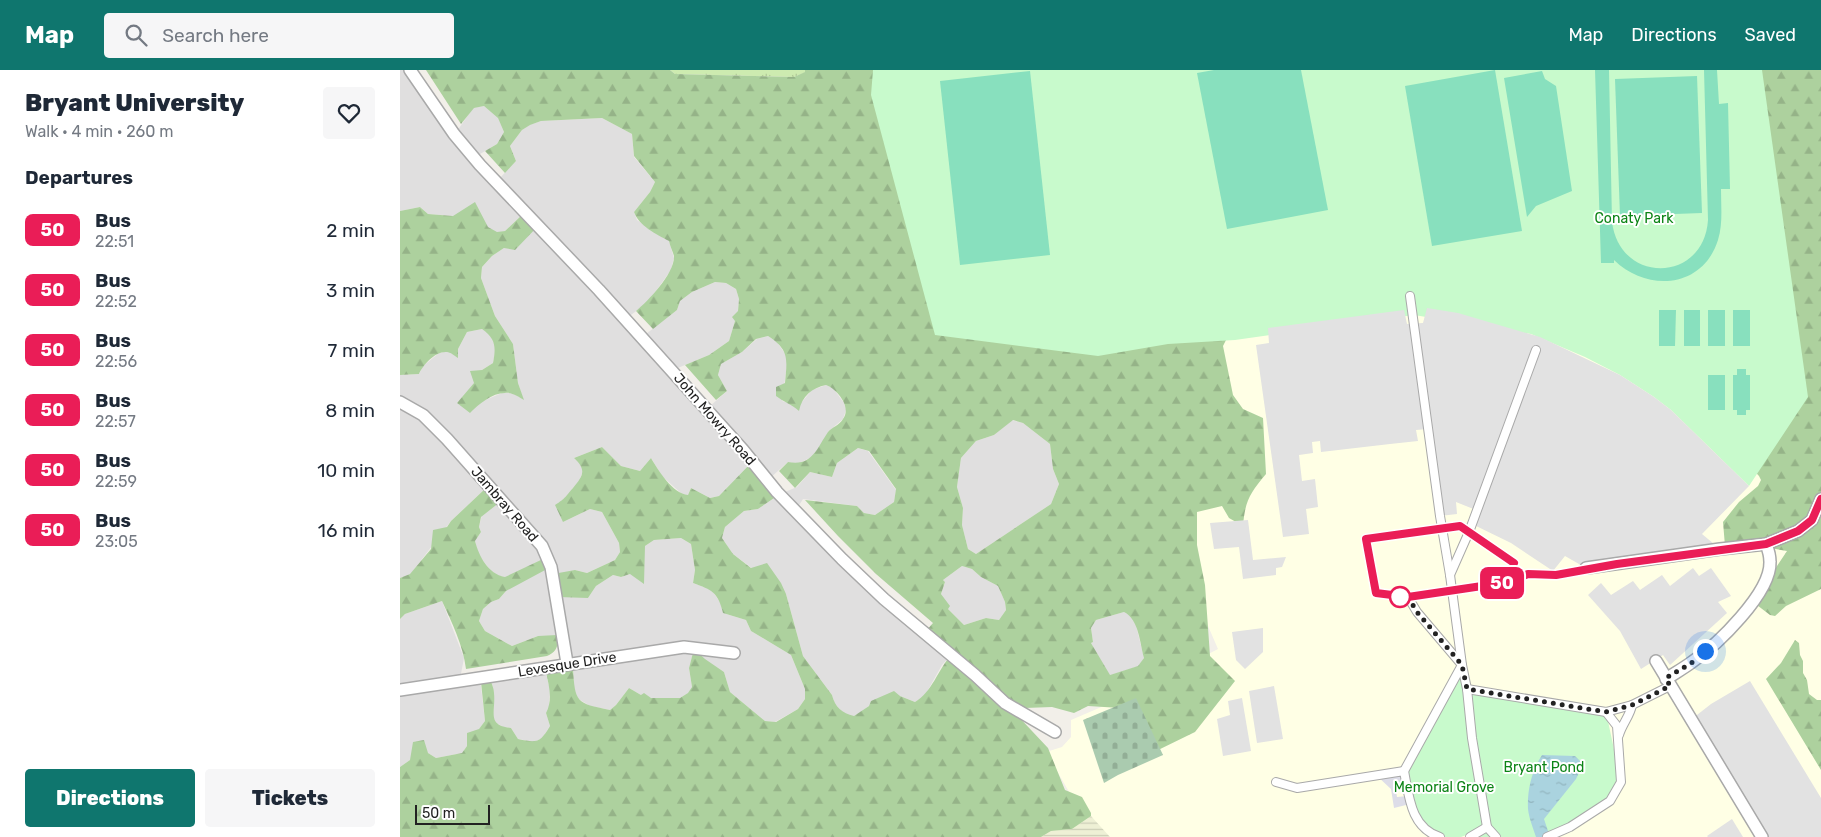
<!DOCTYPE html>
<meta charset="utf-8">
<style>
:root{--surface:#fff;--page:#f6f6f7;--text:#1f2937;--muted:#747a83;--accent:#0f766e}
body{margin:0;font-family:Rubik,sans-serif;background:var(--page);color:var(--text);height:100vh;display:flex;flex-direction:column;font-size:19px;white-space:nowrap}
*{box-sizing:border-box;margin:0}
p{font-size:16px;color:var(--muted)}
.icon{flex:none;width:28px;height:28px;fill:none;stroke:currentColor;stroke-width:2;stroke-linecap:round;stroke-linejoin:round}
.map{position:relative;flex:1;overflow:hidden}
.sheet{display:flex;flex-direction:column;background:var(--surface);width:400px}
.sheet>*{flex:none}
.badge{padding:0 10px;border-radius:8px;font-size:18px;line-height:32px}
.scale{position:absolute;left:15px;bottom:12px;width:75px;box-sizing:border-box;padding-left:5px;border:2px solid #222;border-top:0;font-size:14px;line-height:18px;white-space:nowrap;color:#222;-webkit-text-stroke:4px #fff;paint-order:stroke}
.you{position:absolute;width:25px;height:25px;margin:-12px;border:4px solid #fff;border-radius:50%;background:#1a73e8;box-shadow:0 0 0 8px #1a73e833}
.map>.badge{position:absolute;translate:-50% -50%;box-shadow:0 0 0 2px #fff}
h2{padding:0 25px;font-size:19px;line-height:45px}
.round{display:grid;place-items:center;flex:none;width:52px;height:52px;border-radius:5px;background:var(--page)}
.headline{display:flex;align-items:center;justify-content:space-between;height:85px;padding:0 25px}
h1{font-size:24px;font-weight:800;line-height:38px}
.action{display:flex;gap:10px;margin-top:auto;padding:10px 25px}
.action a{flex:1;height:58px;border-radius:5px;background:var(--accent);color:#fff;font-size:20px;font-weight:800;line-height:58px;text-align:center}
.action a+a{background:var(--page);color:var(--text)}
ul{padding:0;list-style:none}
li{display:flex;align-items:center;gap:15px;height:60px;padding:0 25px}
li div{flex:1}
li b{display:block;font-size:19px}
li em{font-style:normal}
li .badge{min-width:55px;font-weight:700;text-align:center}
header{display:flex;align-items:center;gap:30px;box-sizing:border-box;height:70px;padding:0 25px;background:var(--accent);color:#fff}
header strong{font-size:24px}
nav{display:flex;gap:28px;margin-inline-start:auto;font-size:18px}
.search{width:350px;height:45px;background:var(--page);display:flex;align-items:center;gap:12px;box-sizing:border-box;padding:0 18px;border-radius:5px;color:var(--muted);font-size:19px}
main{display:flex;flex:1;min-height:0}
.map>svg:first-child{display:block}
</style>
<header>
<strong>Map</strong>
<div class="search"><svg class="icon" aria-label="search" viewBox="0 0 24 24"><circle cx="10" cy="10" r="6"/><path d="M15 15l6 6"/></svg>Search here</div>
<nav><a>Map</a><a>Directions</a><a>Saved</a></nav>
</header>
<main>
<section class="sheet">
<div class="headline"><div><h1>Bryant University</h1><p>Walk · 4 min · 260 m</p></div><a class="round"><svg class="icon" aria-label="heart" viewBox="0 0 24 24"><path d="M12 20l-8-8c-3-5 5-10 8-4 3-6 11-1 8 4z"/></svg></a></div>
<h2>Departures</h2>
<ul>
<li><span class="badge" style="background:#ea1d57;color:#fff">50</span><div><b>Bus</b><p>22:51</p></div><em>2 min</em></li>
<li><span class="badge" style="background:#ea1d57;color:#fff">50</span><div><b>Bus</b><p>22:52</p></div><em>3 min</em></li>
<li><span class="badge" style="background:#ea1d57;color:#fff">50</span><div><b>Bus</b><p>22:56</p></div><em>7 min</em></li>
<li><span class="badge" style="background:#ea1d57;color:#fff">50</span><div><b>Bus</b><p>22:57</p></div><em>8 min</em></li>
<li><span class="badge" style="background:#ea1d57;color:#fff">50</span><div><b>Bus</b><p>22:59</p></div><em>10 min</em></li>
<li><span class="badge" style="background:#ea1d57;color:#fff">50</span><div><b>Bus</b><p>23:05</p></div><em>16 min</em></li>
</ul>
<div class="action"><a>Directions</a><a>Tickets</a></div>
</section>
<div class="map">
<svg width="1421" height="767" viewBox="0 0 1421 767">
<defs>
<pattern id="farmland-rules" width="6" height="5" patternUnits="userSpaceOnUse" patternTransform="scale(1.25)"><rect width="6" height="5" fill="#eef0d5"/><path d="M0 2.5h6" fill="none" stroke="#ccceb7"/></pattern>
<pattern id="grass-tufts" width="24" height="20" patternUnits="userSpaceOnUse" patternTransform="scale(1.25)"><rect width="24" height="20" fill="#cdebb0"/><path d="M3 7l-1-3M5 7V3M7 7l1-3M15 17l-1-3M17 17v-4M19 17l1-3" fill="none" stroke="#b0c997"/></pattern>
<pattern id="forest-firs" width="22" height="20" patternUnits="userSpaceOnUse" patternTransform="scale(1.25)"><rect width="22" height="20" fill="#add19e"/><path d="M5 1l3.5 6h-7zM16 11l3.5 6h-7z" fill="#95b388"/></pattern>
<pattern id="cemetery-stones" width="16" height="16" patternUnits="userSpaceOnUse" patternTransform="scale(1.25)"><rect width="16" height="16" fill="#aacbaf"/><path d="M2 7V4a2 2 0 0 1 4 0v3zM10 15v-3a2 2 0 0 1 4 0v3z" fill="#92ae96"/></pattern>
<pattern id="water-ripples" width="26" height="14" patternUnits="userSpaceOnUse" patternTransform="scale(1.25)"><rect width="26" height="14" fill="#aad3df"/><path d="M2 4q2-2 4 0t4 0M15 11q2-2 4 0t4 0" fill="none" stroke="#92b5bf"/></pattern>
</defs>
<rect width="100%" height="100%" fill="#f2efe9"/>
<g fill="#e0dfdf">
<polygon points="0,0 11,0 55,64 73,38 84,36 98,47 104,62 97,74 75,87 99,109 116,91 110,76 122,60 129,55 141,51 202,48 232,64 234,87 255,112 250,122 234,142 237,150 254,162 269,171 274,188 271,200 248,232 227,248 246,264 277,240 280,231 292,222 315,212 326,213 336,219 339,229 338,241 329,271 309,285 273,300 309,337 327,321 318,305 321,294 342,282 357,269 368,266 377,272 388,288 382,331 390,333 401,333 412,320 426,315 433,318 444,333 446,340 443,349 429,361 414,386 397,394 388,392 369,409 351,393 319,426 310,428 291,418 288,425 283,425 262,406 251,388 240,401 221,396 202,377 174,388 180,393 183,400 179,413 172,419 168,427 163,452 190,439 202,442 219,473 220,482 215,490 187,503 175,500 188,528 196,516 213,505 221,507 230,504 245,476 254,470 281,468 291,474 295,500 293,513 312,520 321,534 323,543 346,550 351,561 391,585 405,619 405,629 398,639 375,652 365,651 330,622 324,602 304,589 294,580 289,598 292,617 289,623 280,628 251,628 241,625 229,618 216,635 210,640 190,636 177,628 174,621 173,593 163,567 138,566 112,576 85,561 79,551 83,539 91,532 99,529 106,521 105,507 99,506 90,500 78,484 75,471 81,462 79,457 89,415 51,451 10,505 0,508 0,305 19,304 23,296 39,283 58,279 67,262 82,259 90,264 96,278 93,293 82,300 71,318 57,333 81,332 104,322 114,324 123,329 118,313 113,274 95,246 81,208 82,197 92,186 104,178 124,143 105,161 97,163 88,157 53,146 28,144 20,137 0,141"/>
<polygon points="612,350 623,353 650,374 653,399 659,414 651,434 576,484 568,479 562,455 563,438 557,417 561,388 576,371 594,365"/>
<polygon points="458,378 468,381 496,420 494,432 475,445 464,443 457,436 403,429 396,440 551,585 542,595 524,627 515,632 500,626 469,636 454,647 443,644 434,632 432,625 403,586 386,524 333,484 322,468 325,457 344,441 358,439 380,424 397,417 410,402 432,407 437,393"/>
<polygon points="562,496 572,499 581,507 598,516 605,532 606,540 599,550 586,548 564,555 548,539 541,524 545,512 543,510"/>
<polygon points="42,531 64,588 60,609 80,608 85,651 62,683 36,688 28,683 10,690 0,697 0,549 5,544"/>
<polygon points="724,542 731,545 735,551 744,588 739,596 711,605 709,605 691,573 693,572 691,558 696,550"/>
<polygon points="144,596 150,619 149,637 146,643 150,656 142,669 133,672 118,669 111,658 103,657 95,652 93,645 94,623 90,605"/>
</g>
<polygon fill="#ffffe5" points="473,0 1421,0 1421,767 596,767 683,746 646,682 662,677 671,667 671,650 727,626 818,579 738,394"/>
<polygon fill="url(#farmland-rules)" points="691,746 710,767 641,767 651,761 672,759"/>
<polygon fill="url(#grass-tufts)" points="270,0 405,0 406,2 394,7 275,4"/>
<g fill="url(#forest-firs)" fill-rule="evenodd">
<path d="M26,0h244l5,4 119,3 11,-5v-2h370l55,262 -7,14 10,49 10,14 20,9 3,56c-16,19 -21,27 -23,52l-14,-8 -7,-12 -25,6v33l8,40 5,71 25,25 -40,51 -43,21 -32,-45 -32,-2 -14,7 -22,-6 -27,1 -9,6 32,34 17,42 17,7 9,16v3l-19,13 -21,2 -10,6h-641v-70l10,-7 3,-18 11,-2 4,13 8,5 26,-5 5,-7v-13l12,-4 6,-8 -4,-39 10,-1c1,4 3,8 3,12 2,19 -8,32 17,35l7,11c19,4 22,4 32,-13l-4,-13c7,-13 3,-27 0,-41l27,-4c2,35 3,35 37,42l6,-5 13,-17 12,7 3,-2 7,5h29l8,-5 4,-6 -3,-19 5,-19 11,10 19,13 6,20 35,29 11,1 22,-13 7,-10v-10l-14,-34 -40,-24 -5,-11 -23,-7c-5,-21 -11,-23 -30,-30l2,-13 -4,-26 -10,-6 -27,2 -9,6 -1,38 -14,-10 -9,3 -8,-2 -17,11 -8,12 -30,-1 -5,-23 22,-4 12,3 28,-13 5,-8 -1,-9 -17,-31 -12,-3 -27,13 -8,-17c11,-7 10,-8 18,-17 10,-12 14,-18 1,-30l28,-11 19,19 19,5 11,-13c7,12 22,36 37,37l3,-7 19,10 9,-2 32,-33 29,31 -22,15 -14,2 -19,16 -3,11 11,16 18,14 16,-5 14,20 5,11 17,62 29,39c3,12 10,18 22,21l15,-10 2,-5 23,-10 6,5 15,6c17,-10 23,-32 36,-47l-25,-24 7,-8 -57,-49 -38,-38 -33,-36 52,6 7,7 11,2 19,-13 2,-13 -27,-38 -11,-3 -21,15 -5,14 -22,-5 -15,16 -16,-17 9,-9c24,5 29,-14 40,-30 4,-5 12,-7 15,-13 9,-12 -6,-30 -17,-34 -14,3 -24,11 -27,26 -8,-7 -15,-9 -23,-15v-9l9,-4c2,-23 5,-33 -17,-47l-12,3 -14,13 -21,12 -3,11 9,16 -11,9 -31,-35 24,-10 20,-14 6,-20 -3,-4 6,-6 1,-12 -3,-10 -10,-6 -11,-1 -23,10 -12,9 -3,9 -24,19 -17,-18c12,-10 39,-38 38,-55 -1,-4 -4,-10 -5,-15 -13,-7 -30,-15 -35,-29l16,-20 5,-10 -21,-26 -2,-22 -30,-16 -61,3 -11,4 -8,5 -12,16 6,15 -11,12 -20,-22 12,-7 7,-12 -6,-14 -14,-12 -10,2 -13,16zM613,350l10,3 27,21 3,25 6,15 -8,20 -75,50 -8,-5 -6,-24 1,-17 -6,-21 4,-29 15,-17 18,-6zM562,496l10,3 9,8 17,9 7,16 1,8 -7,10 -13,-2 -22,7 -16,-16 2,-3 -9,-12 4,-12 -2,-2zM724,542c15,7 16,32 20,46l-6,8 -28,9 -19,-32 2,-1 -2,-14 5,-8z"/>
<polygon points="1351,0 1421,0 1421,519 1386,536 1375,546 1370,545 1353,532 1387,481 1347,474 1325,476 1323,452 1339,432 1358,416 1361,410 1359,406 1339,385"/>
<path d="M75,132l13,25 9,5 8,-1 19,-18 15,12 -24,25 -11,-2 -12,8 -10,11 -1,11 14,38 18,28 5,39 6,17c-5,-3 -12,-8 -19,-7 -13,0 -26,11 -35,20l-13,-10 17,-20 -4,-12 12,-1 11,-7c3,-16 3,-24 -11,-34l-15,3 -9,17v9c-3,-2 -8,-6 -11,-6 -12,-1 -24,13 -28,22l-19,1v-164l20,-4 8,7 25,2z"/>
<path d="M87,417l13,15 -19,15 -2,10 2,5 -6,9c4,15 13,33 30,36l38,-18 4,10 -41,22 -7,8 -8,3 -8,7 -4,12 6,10 27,15 26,-10 19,-1c2,10 0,17 -10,21l-81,13c-3,-24 -14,-46 -24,-68l-37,13 -5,5v-41l10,-4 21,-25 2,-19 14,-3 4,-6z"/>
<polygon points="1395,570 1399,573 1400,585 1403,591 1403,603 1407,610 1409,624 1417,630 1421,630 1421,700 1366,609 1381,593"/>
</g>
<polygon fill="url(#cemetery-stones)" points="736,628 763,685 718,705 704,713 683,650"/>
<g fill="#c8facc">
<polygon points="473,0 1362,0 1408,327 1349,416 1271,340 1254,327 1220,305 1185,287 1131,264 1014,245 835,270 768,274 698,286 535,265 471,25"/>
<polygon points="1062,595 1067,619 1206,642 1221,712 1210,731 1155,765 1157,767 1074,767 1084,758 1061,767 1040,767 1018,751 1004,701"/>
</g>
<g fill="#88e0be">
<polygon points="814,0 901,0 928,140 827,159 797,3"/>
<polygon points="1095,0 1122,161 1032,176 1005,16"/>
<path d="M1195,0h14l3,152c8,63 92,61 96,-2l-4,-150h13l2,34 9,-1 2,86h-9c0,17 2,35 -3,51 -15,48 -70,53 -104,20v3h-13z"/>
<polygon points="630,1 650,185 560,195 540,11"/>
<polygon points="1142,1 1145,9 1156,16 1172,121 1136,136 1127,147 1104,8"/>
<polygon points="1297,6 1302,143 1220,146 1215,9"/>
<polygon points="1259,240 1276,240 1275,276 1259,276"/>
<rect x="1284" y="240" width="16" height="36"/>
<rect x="1308" y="240" width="17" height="36"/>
<rect x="1333" y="240" width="17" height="36"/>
<polygon points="1337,299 1346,299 1346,305 1350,305 1350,340 1346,340 1346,345 1337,345 1337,340 1333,340 1333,305 1337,305"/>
<rect x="1308" y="305" width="17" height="35"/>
</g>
<g fill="#e2e2e2">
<polygon points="1027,238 1058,243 1140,267 1220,305 1254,327 1271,340 1349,416 1302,464 1320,479 1186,498 1165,486 1153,501 1111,473 1072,454 1076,440 1056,432 1057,444 1040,446 1028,359 1016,360 1018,371 990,374 921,382 920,371 912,372 913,383 899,385 902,411 915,409 918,437 906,439 909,464 883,467 856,275 869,273 868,258 1004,240 1007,254 1023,253"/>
<polygon points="848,450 853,490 886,487 882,497 876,498 876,505 843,509 839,477 814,479 810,453"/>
<polygon points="1293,498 1299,506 1311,498 1331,526 1318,532 1327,543 1270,595 1263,585 1241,599 1220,561 1188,525 1201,513 1211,525 1233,511 1240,520 1262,505 1270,516"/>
<polygon points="863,558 863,582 845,599 836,590 832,562"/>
<polygon points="1350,611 1421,728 1421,767 1359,767 1288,652 1311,634"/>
<polygon points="874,616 883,669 857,673 849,621"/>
<polygon points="842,628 851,681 823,686 817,649 830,645 828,631"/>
<polygon points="1332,749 1343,767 1308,767 1307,766"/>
</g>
<polygon fill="#dddde8" points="1004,701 1007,719 996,721 997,727 1008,726 1010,734 994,738 991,719 976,705"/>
<path fill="url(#water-ripples)" d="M1142,685l33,1 8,8 -7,15 -32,40 6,18h-14c-3,-9 -7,-19 -8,-28 -1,-19 4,-39 14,-54z"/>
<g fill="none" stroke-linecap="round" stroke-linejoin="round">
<defs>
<g id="pedestrian">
<polyline points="1010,226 1040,446 1050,505 1062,595 1067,619 1072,668 1087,757"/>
<polyline points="1050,505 1069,462 1136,280"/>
<polyline points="1067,619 1206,642 1232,635"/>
<path d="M1219,665c3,-11 11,-19 13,-30l38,-19"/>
<polyline points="1004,701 1062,595 1017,542 1008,527"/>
<path d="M876,712l21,6 107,-17c5,26 7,57 36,66"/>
<polyline points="1070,767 1087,757 1096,767"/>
<polyline points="1147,767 1170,757 1210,731 1221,712 1217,656 1206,642"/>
</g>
<g id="minor">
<polyline points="10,0 54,64 80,95 199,220 343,380 377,422 442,489 484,529 575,605 605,633 655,662"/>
<polyline points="0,332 23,345 47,369 142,476 151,497 167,593"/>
<polyline points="1186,498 1320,479 1366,474 1398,461 1412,450 1421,429"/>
<polyline points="1256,591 1362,767"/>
<path d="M1266,609c9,-6 18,-11 26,-17 25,-17 79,-69 78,-100 0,-6 -2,-13 -4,-18"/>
<polyline points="0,620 284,577 334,583"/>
</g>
</defs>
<use href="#pedestrian" stroke="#a9a9a9" stroke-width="10"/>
<use href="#minor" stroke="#a9a9a9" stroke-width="14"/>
<use href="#pedestrian" stroke="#fff" stroke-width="8"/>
<use href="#minor" stroke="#fff" stroke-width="11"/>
</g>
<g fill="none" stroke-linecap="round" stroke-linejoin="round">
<defs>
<polyline id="line" points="1114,493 1060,456 966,469 976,523 1008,527 1109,512 1128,504 1156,505 1217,494 1366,474 1398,461 1412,450 1421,429"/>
</defs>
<use href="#line" stroke="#fff" stroke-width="11"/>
<use href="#line" stroke="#ea1d57" stroke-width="8"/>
<polyline stroke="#222" stroke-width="5" stroke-dasharray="0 9" points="1000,527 1008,527 1017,542 1062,595 1067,619 1206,642 1232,635 1270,616 1266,608 1293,592 1305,581"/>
</g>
<circle fill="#fff" stroke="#ea1d57" stroke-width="2.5" cx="1000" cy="527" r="10"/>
<g text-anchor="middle" stroke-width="4" stroke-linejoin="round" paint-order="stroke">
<g font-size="14" fill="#0c8416" stroke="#fff">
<text x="1234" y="153">Conaty Park</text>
<text x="1144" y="702">Bryant Pond</text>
<text x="1044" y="722">Memorial Grove</text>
</g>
<g font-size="14" fill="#222" stroke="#fff">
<text transform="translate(315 349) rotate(49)" y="5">John Mowry Road</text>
<text transform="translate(105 434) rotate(49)" y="5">Jambray Road</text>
<text transform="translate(167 594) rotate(-9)" y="5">Levesque Drive</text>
</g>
</g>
</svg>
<div class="scale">50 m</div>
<div class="you" style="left:1305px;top:581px"></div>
<b class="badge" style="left:1102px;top:513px;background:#ea1d57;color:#fff">50</b>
</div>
</main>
